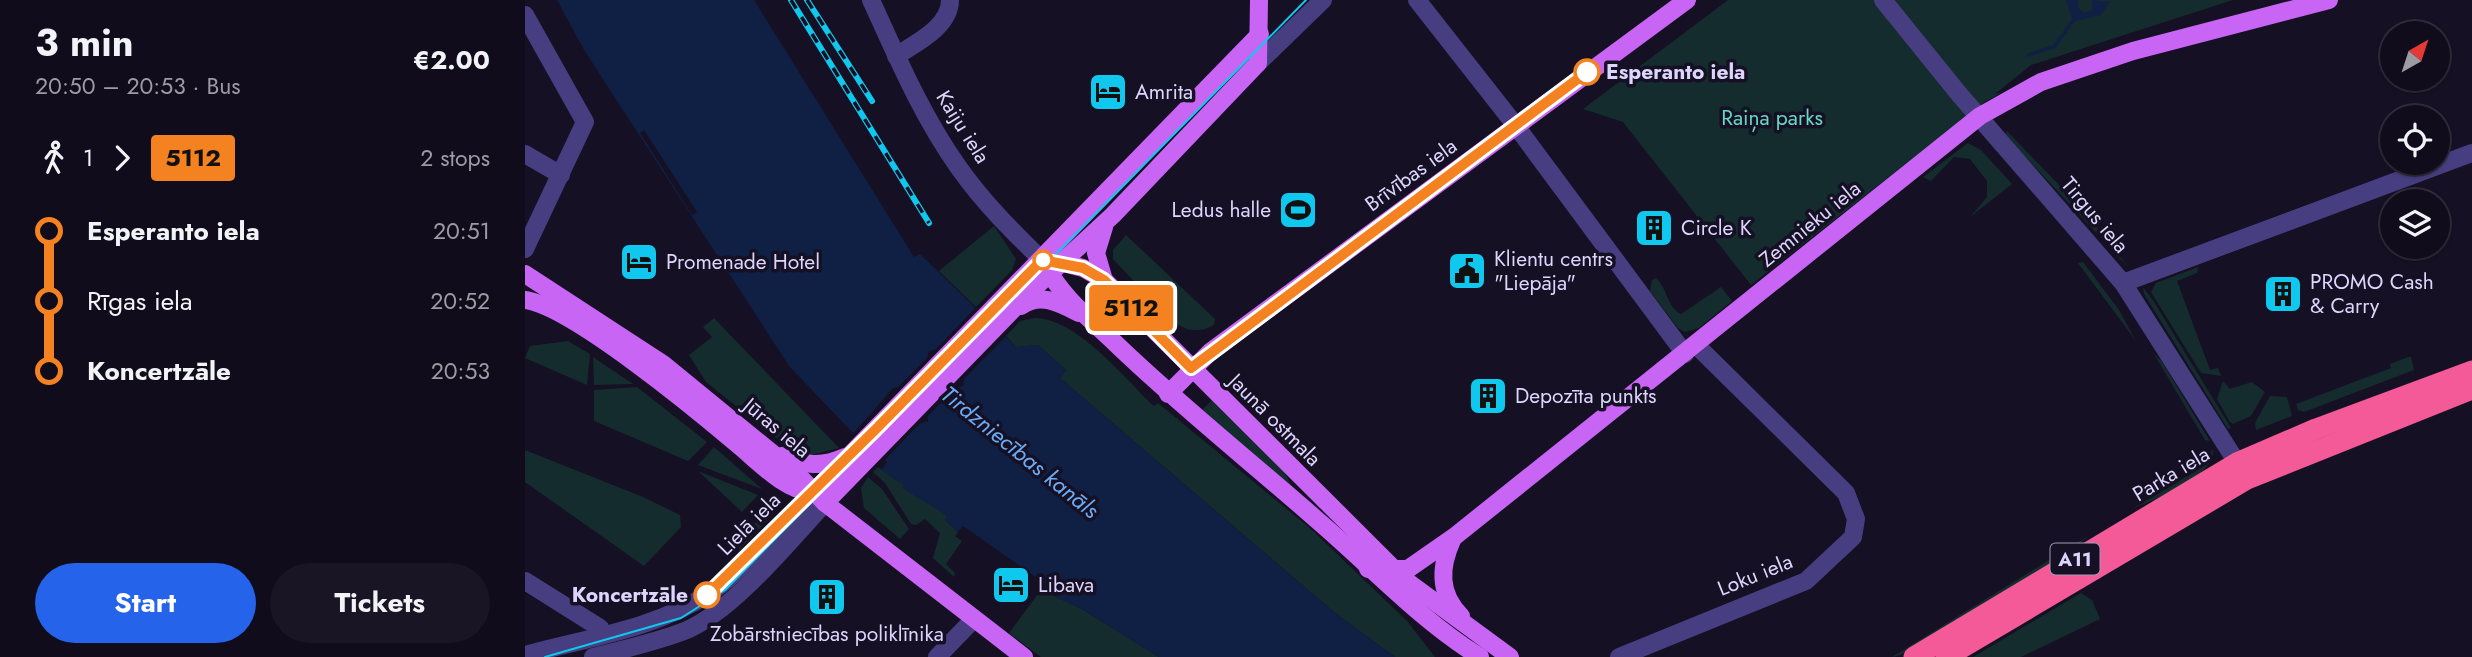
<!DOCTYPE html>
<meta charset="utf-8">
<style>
:root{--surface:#100c1b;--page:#191524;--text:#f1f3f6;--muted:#9c9ba3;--line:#302c3a;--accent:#2563eb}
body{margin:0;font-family:Jost,sans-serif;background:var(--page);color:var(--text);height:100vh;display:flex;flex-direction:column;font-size:26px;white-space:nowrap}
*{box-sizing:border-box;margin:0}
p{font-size:23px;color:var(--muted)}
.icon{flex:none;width:38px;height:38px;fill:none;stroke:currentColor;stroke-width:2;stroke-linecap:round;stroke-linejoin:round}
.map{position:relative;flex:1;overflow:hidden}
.sheet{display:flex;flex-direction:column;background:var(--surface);width:525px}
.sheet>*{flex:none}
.badge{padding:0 14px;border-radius:5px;font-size:24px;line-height:46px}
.needle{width:46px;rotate:39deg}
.fabs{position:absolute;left:1855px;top:21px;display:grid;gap:14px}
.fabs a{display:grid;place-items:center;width:70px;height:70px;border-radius:50%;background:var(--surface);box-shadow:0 2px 5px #0004,0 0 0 2px var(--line);font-size:35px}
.map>.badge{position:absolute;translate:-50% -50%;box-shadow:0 0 0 4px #fff}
.legs{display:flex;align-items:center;gap:10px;height:77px;padding:0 35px;font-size:23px}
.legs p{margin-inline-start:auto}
.head{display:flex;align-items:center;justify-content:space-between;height:119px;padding:0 35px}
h1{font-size:38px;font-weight:700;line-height:52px}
.action{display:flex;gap:14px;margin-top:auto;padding:14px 35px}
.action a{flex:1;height:80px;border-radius:42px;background:var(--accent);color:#fff;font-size:28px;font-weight:700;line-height:80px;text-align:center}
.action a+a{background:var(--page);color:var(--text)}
ul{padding:0 35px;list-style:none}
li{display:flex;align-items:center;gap:24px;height:70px;font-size:26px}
li i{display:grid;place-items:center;width:10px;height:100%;margin:0 9px;background:currentColor}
li i::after{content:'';width:18px;height:18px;margin:-9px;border:5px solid;border-radius:50%;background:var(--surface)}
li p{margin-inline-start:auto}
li:first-child i{background:linear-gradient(#0000 50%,currentColor 0)}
li:last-child i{background:linear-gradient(currentColor 50%,#0000 0)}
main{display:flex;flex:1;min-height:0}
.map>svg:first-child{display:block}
</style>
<main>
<section class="sheet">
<div class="head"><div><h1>3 min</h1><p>20:50 – 20:53 · Bus</p></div><b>€2.00</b></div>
<div class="legs"><svg class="icon" aria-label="walk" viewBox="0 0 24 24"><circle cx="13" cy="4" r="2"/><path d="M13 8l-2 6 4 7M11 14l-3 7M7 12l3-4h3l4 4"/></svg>1<svg class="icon" aria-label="forward" viewBox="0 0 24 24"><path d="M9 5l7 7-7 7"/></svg><b class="badge" style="background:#f58220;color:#111">5112</b><p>2 stops</p></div>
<ul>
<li><i style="color:#f58220"></i><b>Esperanto iela</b><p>20:51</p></li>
<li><i style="color:#f58220"></i><span>Rīgas iela</span><p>20:52</p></li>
<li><i style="color:#f58220"></i><b>Koncertzāle</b><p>20:53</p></li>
</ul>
<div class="action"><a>Start</a><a>Tickets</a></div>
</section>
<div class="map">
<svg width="1947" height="657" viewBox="0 0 1947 657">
<rect width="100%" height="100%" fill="#151024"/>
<g fill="#142c2d">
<polygon points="1203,0 1708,0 1506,65 1470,94 1478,92 1461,101 1226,285 1098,122 1058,109"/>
<polygon points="1482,131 1560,212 1604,268 1496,152 1481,134"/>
<polygon points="1443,143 1456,150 1487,184 1445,217 1462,197 1462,181 1445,159 1429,157 1406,181 1398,177"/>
<polygon points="469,226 491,259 487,270 451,307 414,271"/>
<path d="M601,235l89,84 -1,6c-18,11 -38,4 -49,-14l11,-12 -4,-3 -6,6 -11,-11 6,-6 -3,-4 -14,11 -31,-33v-9z"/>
<polygon points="1558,262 1594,310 1611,341 1553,263"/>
<polygon points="1673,267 1672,273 1652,281 1685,370 1693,368 1696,376 1676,373 1626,292 1631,283"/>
<path d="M1131,278c12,11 10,28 25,36l40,-27 11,14 -33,27 -14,4 -7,-4 -28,-37 2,-11z"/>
<polygon points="1618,287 1629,302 1706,428 1703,429 1619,294"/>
<polygon points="189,318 314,448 286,455 265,449 181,382 164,355 187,337 178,327"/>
<path d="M509,318c43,0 89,59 120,88l4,-3 153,126 96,92 28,36h-40l-60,-44 -275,-235 6,-8 -28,-25 -22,2 -10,-11 14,-15z"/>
<polygon points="43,341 65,354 62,385 0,358 5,346"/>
<polygon points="1629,354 1637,362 1685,441 1680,440"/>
<polygon points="68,357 108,384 69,385"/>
<polygon points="1883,357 1886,357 1889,370 1779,412 1773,410 1771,404 1866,368 1865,364"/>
<polygon points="1698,381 1705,389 1727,382 1740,392 1726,416 1708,424 1705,422 1692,399"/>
<polygon points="112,387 182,442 163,461 69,421 69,390"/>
<polygon points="1745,396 1762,397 1767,416 1731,430 1730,423"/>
<polygon points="687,400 760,473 766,485 675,412"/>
<polygon points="189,447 237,489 173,465"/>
<path d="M1688,449c4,27 -60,51 -81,60l67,-40z"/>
<polygon points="0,450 118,497 155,515 156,527 119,566 0,482"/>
<polygon points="353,467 423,516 420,520 433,532 430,536 437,541 421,564 430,573 429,577 408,558 415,533 400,519 391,525 386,524 360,483 348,472"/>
<polygon points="173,471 233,495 217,512"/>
<polygon points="343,477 357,489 384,529 375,539 339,508 336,488"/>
<polygon points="245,507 252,510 214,550 212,542"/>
<path d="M1563,536c-18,19 -176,121 -196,121z"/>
<polygon points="516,590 557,609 634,657 516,657 484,633"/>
<polygon points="1556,593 1567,600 1575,619 1496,657 1448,657"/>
</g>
<g fill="#101f44">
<polygon points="32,0 229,0 389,257 395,254 491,347 513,345 541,370 535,378 810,613 870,657 634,657 557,609 516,590 521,584 438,526 433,532 420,520 423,516 377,488 378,485 356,470 362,462 326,431 264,366 59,50"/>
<polygon points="1541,0 1553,0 1553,8 1559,13 1567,10 1567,0 1585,2 1576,15 1548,22"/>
</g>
<g fill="#151024">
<polygon points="119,130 172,212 167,215 115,133"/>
<polygon points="454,304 483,334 439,379 438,386 430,388 403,416 403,421 394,424 357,463 326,436 368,388 373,387 402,358 404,351 410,350"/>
</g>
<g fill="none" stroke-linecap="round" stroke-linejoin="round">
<polyline stroke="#101f44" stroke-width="3.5" points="1504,55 1530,46 1549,19"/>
<g stroke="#463e80" stroke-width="18">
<path d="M346,0c26,57 51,116 88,168 24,34 53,63 83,92"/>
<polyline points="892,0 991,126 1160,354"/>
<polyline points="1358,0 1434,94 1598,283 1718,472"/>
<polyline points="0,15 60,122 0,249"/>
<path d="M371,56c20,-13 54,-29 54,-56"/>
<polyline points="733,63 798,0"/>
<polyline points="0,154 36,175"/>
<polyline points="1598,283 1947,153"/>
<polyline points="0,581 75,628"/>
<path d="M0,655c61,-17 130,-26 183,-61 39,-26 71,-69 105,-101"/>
<path d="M68,657c31,-8 64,-15 94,-27 48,-21 102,-89 138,-127"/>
<polyline points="412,657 449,619"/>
<polyline points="1094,657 1281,581 1328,537 1331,519 1321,493 1171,345"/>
</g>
<g stroke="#c965f4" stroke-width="18">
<polyline points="579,227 571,253 579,280"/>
<polyline points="531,261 558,268 579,280 880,580 985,657"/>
<path d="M521,266c14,29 44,53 67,75 65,63 136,119 204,179 55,47 102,99 163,137"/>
<polyline points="0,274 138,364 269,471 300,503 499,657"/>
<path d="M0,300c46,6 172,110 212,144 22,18 47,46 76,49"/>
<path d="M496,306c19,-14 39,-3 58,7"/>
<polyline points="643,394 685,352 1162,0"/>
<path d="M257,456c23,9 39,12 63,1"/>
<polyline points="288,493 735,34"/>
<polyline points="300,503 505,292 588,215 733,63 734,0"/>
<path d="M927,540c-12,27 -14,53 9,76"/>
<polyline points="843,569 883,569 929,537 1455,116 1516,82 1608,51 1804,0"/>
</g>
<g stroke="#f45998" stroke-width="21">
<polyline points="1389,657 1712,463 1791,429 1947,371"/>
<polyline points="1421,657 1722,479 1947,389"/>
</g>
<polyline stroke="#10c8ee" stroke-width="2" points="20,657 156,618 200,590 781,0"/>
<defs>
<g id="rail">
<polyline points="266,0 404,223"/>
<polyline points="282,0 347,101"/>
</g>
</defs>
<use href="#rail" stroke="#10c8ee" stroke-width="6"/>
<use href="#rail" stroke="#151024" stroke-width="3.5" stroke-dasharray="10" stroke-linecap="butt"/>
</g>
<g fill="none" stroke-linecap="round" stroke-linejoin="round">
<defs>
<polyline id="line-1" points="182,595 351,429 517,260 558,268 579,280 666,368 1062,72"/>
</defs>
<use href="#line-1" stroke="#fff" stroke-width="16"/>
<use href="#line-1" stroke="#f58220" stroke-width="10"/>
</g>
<defs>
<symbol id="hotel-square" viewBox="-11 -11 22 22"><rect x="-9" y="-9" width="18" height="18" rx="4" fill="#10c8ee" stroke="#151024"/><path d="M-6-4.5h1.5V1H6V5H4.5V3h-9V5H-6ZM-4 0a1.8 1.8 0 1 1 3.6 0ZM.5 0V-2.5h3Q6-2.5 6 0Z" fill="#111"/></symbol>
<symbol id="stadium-square" viewBox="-11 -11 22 22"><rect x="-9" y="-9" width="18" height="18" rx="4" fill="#10c8ee" stroke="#151024"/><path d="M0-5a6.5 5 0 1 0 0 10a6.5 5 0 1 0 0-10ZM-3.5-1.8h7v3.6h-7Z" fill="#111"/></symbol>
<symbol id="building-square" viewBox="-11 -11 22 22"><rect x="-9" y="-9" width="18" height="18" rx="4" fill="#10c8ee" stroke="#151024"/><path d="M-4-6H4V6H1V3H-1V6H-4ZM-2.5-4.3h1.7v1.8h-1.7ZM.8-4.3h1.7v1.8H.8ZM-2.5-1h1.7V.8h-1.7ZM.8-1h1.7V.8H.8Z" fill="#111"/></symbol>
<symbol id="civic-square" viewBox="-11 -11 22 22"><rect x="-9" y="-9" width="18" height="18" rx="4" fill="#10c8ee" stroke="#151024"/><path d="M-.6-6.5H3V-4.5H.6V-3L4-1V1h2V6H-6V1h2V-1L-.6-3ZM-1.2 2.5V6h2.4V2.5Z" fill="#111"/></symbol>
</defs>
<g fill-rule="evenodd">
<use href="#hotel-square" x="561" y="70" width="44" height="44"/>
<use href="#stadium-square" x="751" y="188" width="44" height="44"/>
<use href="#building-square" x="1107" y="206" width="44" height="44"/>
<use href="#hotel-square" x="92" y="240" width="44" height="44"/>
<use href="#civic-square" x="920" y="249" width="44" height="44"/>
<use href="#building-square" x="1736" y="272" width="44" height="44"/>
<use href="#building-square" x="941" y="374" width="44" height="44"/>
<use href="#hotel-square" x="464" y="563" width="44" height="44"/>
<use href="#building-square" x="280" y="575" width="44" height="44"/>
</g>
<g fill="#fff" stroke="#f58220" stroke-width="3.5">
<circle cx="1062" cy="72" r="12"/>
<circle cx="518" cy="260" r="9"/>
<circle cx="182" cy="595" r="12"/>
</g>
<g text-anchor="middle" stroke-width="7" stroke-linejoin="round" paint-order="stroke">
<rect fill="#151024" stroke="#a19bbb" stroke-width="2" x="1525.5" y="543.5" width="49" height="31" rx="5"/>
<g font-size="19" font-weight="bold" fill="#ddd6fc">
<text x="1550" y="566">A11</text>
</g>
<g font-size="21" font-weight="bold" fill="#ddd6fc" stroke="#151024" text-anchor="start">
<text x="1081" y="79">Esperanto iela</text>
<text x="163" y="602" text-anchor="end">Koncertzāle</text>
</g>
<g font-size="21" fill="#ddd6fc" stroke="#151024" text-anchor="start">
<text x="610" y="99">Amrita</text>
<text x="746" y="217" text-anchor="end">Ledus halle</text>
<text x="1156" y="235">Circle K</text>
<text x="969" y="266">Klientu centrs<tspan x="969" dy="24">"Liepāja"</tspan></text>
<text x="141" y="269">Promenade Hotel</text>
<text x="1785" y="289">PROMO Cash<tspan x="1785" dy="24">&amp; Carry</tspan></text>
<text x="990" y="403">Depozīta punkts</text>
<text x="513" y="592">Libava</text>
<text x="302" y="641" text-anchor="middle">Zobārstniecības poliklīnika</text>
</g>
<g font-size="21" fill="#66d8c4" stroke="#151024">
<text x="1247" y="125">Raiņa parks</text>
</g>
<g font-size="21" fill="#ddd6fc" stroke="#151024">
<text transform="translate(438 127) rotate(58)" y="7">Kaiju iela</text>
<text transform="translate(886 175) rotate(-36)" y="7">Brīvības iela</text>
<text transform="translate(1570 215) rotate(50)" y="7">Tirgus iela</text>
<text transform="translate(1285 224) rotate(-39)" y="7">Zemnieku iela</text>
<text transform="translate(750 420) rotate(45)" y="7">Jaunā ostmala</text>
<text transform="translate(252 428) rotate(40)" y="7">Jūras iela</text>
<text transform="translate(1646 474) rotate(-31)" y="7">Parka iela</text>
<text transform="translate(224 524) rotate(-45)" y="7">Lielā iela</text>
<text transform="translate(1230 575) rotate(-22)" y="7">Loku iela</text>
</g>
<g font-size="23" font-style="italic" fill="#6babf5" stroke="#151024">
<text transform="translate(495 452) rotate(39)" y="8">Tirdzniecības kanāls</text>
</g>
</g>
</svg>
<div class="fabs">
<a><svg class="needle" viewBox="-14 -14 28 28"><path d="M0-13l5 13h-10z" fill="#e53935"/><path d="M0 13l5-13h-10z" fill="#9c9ba3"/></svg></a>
<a><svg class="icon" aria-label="locate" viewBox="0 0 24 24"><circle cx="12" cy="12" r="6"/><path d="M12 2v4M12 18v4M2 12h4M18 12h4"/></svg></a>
<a><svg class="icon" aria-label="layers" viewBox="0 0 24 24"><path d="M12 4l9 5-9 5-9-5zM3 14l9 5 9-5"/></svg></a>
</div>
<b class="badge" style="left:606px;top:308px;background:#f58220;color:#111">5112</b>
</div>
</main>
